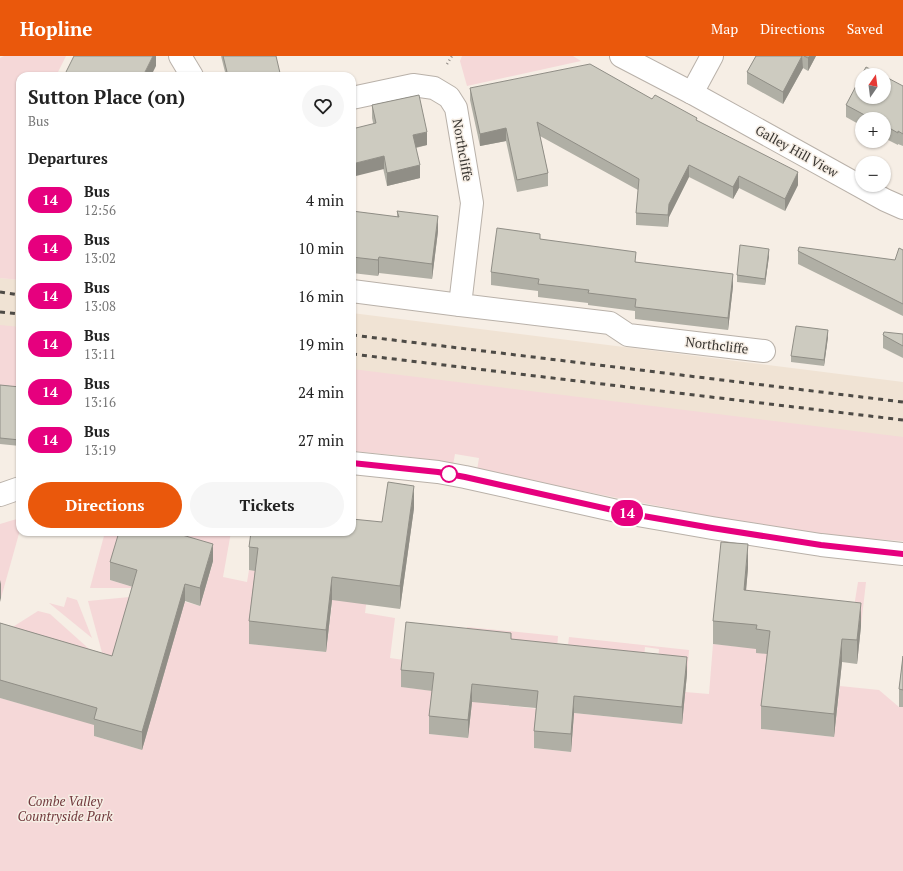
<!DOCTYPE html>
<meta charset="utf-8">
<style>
:root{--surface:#fff;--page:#f6f6f6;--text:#222;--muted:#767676;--accent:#ea580c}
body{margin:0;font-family:"PT Serif",serif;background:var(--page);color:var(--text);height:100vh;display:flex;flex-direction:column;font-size:15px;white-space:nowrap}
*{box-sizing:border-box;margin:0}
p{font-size:13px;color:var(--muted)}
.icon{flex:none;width:22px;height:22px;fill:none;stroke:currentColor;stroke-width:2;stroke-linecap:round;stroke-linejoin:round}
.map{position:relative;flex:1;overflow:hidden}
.drawer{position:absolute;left:16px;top:16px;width:340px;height:464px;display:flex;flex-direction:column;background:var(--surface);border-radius:12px;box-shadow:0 1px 3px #0004}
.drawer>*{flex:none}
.badge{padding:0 8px;border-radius:13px;font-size:14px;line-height:26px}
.needle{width:26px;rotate:14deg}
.fabs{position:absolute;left:855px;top:12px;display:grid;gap:8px}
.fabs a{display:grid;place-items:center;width:36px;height:36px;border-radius:50%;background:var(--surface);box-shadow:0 1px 3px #0004;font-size:20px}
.map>.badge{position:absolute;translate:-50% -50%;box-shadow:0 0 0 2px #fff}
h2{padding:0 12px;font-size:15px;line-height:36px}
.round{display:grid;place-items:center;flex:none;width:42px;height:42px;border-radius:21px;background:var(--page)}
.overview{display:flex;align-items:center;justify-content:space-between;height:68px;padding:0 12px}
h1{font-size:19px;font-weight:800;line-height:30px}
.cta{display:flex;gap:8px;margin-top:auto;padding:8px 12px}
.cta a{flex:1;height:46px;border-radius:24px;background:var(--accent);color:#fff;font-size:16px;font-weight:800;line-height:46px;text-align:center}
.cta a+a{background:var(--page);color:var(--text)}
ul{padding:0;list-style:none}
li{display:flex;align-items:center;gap:12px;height:48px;padding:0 12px}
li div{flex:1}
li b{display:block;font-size:15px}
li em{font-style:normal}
li .badge{min-width:44px;font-weight:700;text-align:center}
header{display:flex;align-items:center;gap:24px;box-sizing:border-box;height:56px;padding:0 20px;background:var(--accent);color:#fff}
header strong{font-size:19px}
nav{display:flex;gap:22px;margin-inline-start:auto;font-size:14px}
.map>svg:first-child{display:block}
</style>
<header>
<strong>Hopline</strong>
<nav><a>Map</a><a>Directions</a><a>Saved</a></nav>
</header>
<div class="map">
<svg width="903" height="815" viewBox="0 0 903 815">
<rect width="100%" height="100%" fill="#f6eee5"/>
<g fill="#f0e3d4">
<polygon points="0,222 20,224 20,315 0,312"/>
<polygon points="352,257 903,326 903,430 352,359"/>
</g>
<g fill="#f5d8d8">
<polygon points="4,0 66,0 56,20 20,20 20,138 17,139 20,189 20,224 0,222 0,2"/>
<polygon points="462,0 573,0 581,5 467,30 460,5"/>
<polygon points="0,269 20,271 20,336 0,334"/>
<polygon points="352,313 903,381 903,485 856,482 744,467 477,414 479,402 455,398 453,409 404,400 352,395"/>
<polygon points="20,462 20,474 1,542 0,541 0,468"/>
<polygon points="352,472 376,475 365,557 395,562 390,602 404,604 402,631 434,635 429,678 468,682 473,639 504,642 503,649 538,653 534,692 571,696 574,657 682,668 685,636 709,638 713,588 741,591 746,535 754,536 774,539 779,549 853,557 858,526 866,526 861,570 760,559 756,596 792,600 789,625 767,623 761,673 834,681 840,630 879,634 899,651 903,651 903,815 0,815 0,642 80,664 87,641 104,646 94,680 142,694 180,561 161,556 165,540 200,550 213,506 123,480 110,524 136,532 90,532 105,476 231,476 223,521 247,526 249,514 282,517 279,540 255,537 249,588 326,596 332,548 290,543 293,521 349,528 354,486 270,476 352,476"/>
<polygon points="140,540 110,626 88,545"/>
<polygon points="67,541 77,544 92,582 49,547 64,551"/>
<polygon points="38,555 50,558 98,601 0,579"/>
<polygon points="467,571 558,580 556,605 466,590"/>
<polygon points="569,581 689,594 687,619 657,615 659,593 645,591 643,614 566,606"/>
</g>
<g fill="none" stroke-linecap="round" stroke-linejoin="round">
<defs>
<g id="minor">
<polyline points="180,0 192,20"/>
<polyline points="621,0 692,37 885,144 903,152"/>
<polyline points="692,37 712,0"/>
<polyline points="352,42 413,29 434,32 449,41 456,52 472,147 460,249 610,267 628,279 764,295"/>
<polyline points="352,235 460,249"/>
<polyline points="352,407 438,416 465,421 626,457 712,472 821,489 903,498"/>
<polyline points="0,439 20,432"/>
</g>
</defs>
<use href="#minor" stroke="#b9b1a9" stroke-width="24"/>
<polyline stroke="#8e8983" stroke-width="2.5" stroke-dasharray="1 3" stroke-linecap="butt" points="447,8 452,0"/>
<use href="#minor" stroke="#fff" stroke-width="22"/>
<g stroke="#4e4b46" stroke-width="3" stroke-dasharray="5 5" stroke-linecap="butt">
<polyline points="0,236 20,239"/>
<polyline points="0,256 20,258"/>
<polyline points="352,279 903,346"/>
<polyline points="352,298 903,364"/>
</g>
</g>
<g fill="#b0afa5">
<polygon points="221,0 276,0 280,20 226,20"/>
<polygon points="756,0 816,0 808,15 803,12 783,48 747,28 747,16"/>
<polygon points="903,30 903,90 898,88 898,89 884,82 884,63 862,63 862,70 846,61 846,49"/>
<polygon points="470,32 652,43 697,65 798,129 785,155 739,132 733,143 689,121 669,161 668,171 636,169 636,157 638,134 540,80 548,117 548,130 517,136 506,85 480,90 470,44"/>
<polygon points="372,49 427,89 416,92 420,122 387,130 372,62"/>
<polygon points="352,155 397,161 397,155 438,175 432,223 379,217 378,220 352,217"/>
<polygon points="540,183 636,206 733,230 728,274 635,263 635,255 588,249 588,247 538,241 538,235 491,229 491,216"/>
<polygon points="903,194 903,260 798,208 798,195 895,204"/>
<polygon points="769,200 765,229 737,226 737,219"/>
<polygon points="903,278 903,302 883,292 883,279"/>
<polygon points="828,281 824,310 791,306 791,300"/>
<polygon points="0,329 20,331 20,390 0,388"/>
<polygon points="414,452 400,553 332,544 326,596 249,588 249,565 255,515 249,514 249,491 382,466"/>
<polygon points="213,505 200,550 185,545 142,694 94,680 94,669 0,642 0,567 112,600 133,531 110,524 110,506"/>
<polygon points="748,512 746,534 861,570 857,608 842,606 834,681 761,673 761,650 767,598 756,597 756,593 713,588 713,565"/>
<polygon points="511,583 687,618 682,668 574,657 571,696 534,692 534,675 536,652 472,646 468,682 429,678 429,660 432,635 401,631 401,614"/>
<polygon points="903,600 903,651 899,651 899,633"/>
</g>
<g fill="#908e86">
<polygon points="153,0 156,0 156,10 151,20 143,20"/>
<polygon points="802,0 803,12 783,48 783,36"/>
<polygon points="810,0 816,0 808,15 808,2"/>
<polygon points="280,17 280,20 268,20"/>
<polygon points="506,72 506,85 480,90 480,78"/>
<polygon points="427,76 427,89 413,92 413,79"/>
<polygon points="384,100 384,113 352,121 352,108"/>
<polygon points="420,109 420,122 387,130 387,117"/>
<polygon points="689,109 689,121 669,161 668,171 668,159 669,148"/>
<polygon points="798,116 798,129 785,155 785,143"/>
<polygon points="739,120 739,132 733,143 733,131"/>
<polygon points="438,160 438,175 432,223 432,208"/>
<polygon points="769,193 769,200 765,229 765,223"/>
<polygon points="379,201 379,217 378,220 378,204"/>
<polygon points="733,218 733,230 728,274 728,262"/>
<polygon points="828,274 828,281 824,310 824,304"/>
<polygon points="414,430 414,452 400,553 400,530"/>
<polygon points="213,488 213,505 200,550 200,532"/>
<polygon points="748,488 748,512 744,557 744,534"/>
<polygon points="332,521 332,544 326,596 326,574"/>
<polygon points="1,524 1,542 0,546 0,528"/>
<polygon points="185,528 185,545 142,694 142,676"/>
<polygon points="861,547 861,570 857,608 857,584"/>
<polygon points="842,583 842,606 834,681 834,658"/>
<polygon points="687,601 687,618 682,668 682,651"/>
<polygon points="472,628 472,646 468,682 468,664"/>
<polygon points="574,640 574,657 571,696 571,678"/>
</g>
<g fill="#cdcbc0" stroke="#908e86">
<polygon points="74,0 153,0 143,20 64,20"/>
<polygon points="223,0 276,0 280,17 268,20 228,20"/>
<polygon points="756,0 802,0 783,36 747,16"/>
<polygon points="804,0 810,0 808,2"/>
<polygon points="590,8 652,43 655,39 697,62 696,64 798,116 785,143 739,120 733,131 689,109 669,148 668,159 636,157 639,123 537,66 548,117 517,124 506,72 480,78 470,32"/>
<polygon points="866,11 882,19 862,19 862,41 884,41 884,20 903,30 903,78 898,75 898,77 884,69 884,63 872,63 846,49"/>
<polygon points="419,39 427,76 413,79 420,109 387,117 384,100 352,108 352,73 376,67 372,49"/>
<polygon points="352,155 399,161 397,155 438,160 432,208 379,201 378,204 352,201"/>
<polygon points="497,172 540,178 540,183 636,196 635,206 733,218 728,262 635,251 636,243 588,237 589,234 538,228 539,223 491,216"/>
<polygon points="740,189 769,193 765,223 737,219"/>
<polygon points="799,191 895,204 899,192 903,194 903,248 798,195"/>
<polygon points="796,270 828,274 824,304 791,300"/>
<polygon points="884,276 903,278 903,290 883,279"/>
<polygon points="0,329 20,331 20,384 0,382"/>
<polygon points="388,426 414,430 400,530 332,521 326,574 249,565 258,492 249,491 251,476 352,476 352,463 382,466"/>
<polygon points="119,476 172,476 213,488 200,532 185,528 142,676 94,663 97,652 0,624 0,567 112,600 137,514 110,506"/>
<polygon points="721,486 748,488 744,534 861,547 857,584 842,583 834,658 761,650 770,575 756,573 757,569 713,565"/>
<polygon points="406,566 511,577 511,583 687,601 682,651 574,640 571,678 534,675 538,635 472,628 468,664 429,660 434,617 401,614"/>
<polygon points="903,600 903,634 899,633"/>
</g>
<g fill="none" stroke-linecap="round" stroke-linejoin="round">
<defs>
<polyline id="line" points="352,407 438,416 465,421 626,457 712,472 821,489 903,498"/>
</defs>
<use href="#line" stroke="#fff" stroke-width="9"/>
<use href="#line" stroke="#e6007e" stroke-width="6"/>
</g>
<circle fill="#fff" stroke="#e6007e" stroke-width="2" cx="449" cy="418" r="8"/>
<g text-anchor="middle" stroke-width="3" stroke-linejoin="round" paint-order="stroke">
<g font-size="13" fill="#383531" stroke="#f6eee5">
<text transform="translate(463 94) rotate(80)" y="5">Northcliffe</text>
<text transform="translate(797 95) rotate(29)" y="5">Galley Hill View</text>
<text transform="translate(717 289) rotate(7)" y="5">Northcliffe</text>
</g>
<g font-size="13" font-style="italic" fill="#71393c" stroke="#f6eee5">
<text x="65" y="750">Combe Valley<tspan x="65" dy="15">Countryside Park</tspan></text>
</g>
</g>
</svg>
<div class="fabs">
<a><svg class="needle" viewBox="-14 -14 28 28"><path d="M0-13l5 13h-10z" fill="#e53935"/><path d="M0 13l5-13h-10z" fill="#767676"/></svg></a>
<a>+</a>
<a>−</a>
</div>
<b class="badge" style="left:627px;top:457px;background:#e6007e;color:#fff">14</b>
<section class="drawer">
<div class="overview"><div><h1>Sutton Place (on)</h1><p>Bus</p></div><a class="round"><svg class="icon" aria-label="heart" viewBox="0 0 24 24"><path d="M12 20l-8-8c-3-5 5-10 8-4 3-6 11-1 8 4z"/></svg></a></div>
<h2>Departures</h2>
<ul>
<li><span class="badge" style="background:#e6007e;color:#fff">14</span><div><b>Bus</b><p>12:56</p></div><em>4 min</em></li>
<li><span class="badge" style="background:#e6007e;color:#fff">14</span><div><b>Bus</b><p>13:02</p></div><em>10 min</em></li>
<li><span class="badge" style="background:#e6007e;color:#fff">14</span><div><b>Bus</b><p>13:08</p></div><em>16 min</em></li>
<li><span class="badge" style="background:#e6007e;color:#fff">14</span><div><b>Bus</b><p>13:11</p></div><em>19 min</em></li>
<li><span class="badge" style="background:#e6007e;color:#fff">14</span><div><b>Bus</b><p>13:16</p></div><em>24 min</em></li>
<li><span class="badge" style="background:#e6007e;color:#fff">14</span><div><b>Bus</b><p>13:19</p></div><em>27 min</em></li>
</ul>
<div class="cta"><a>Directions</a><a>Tickets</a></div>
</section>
</div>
